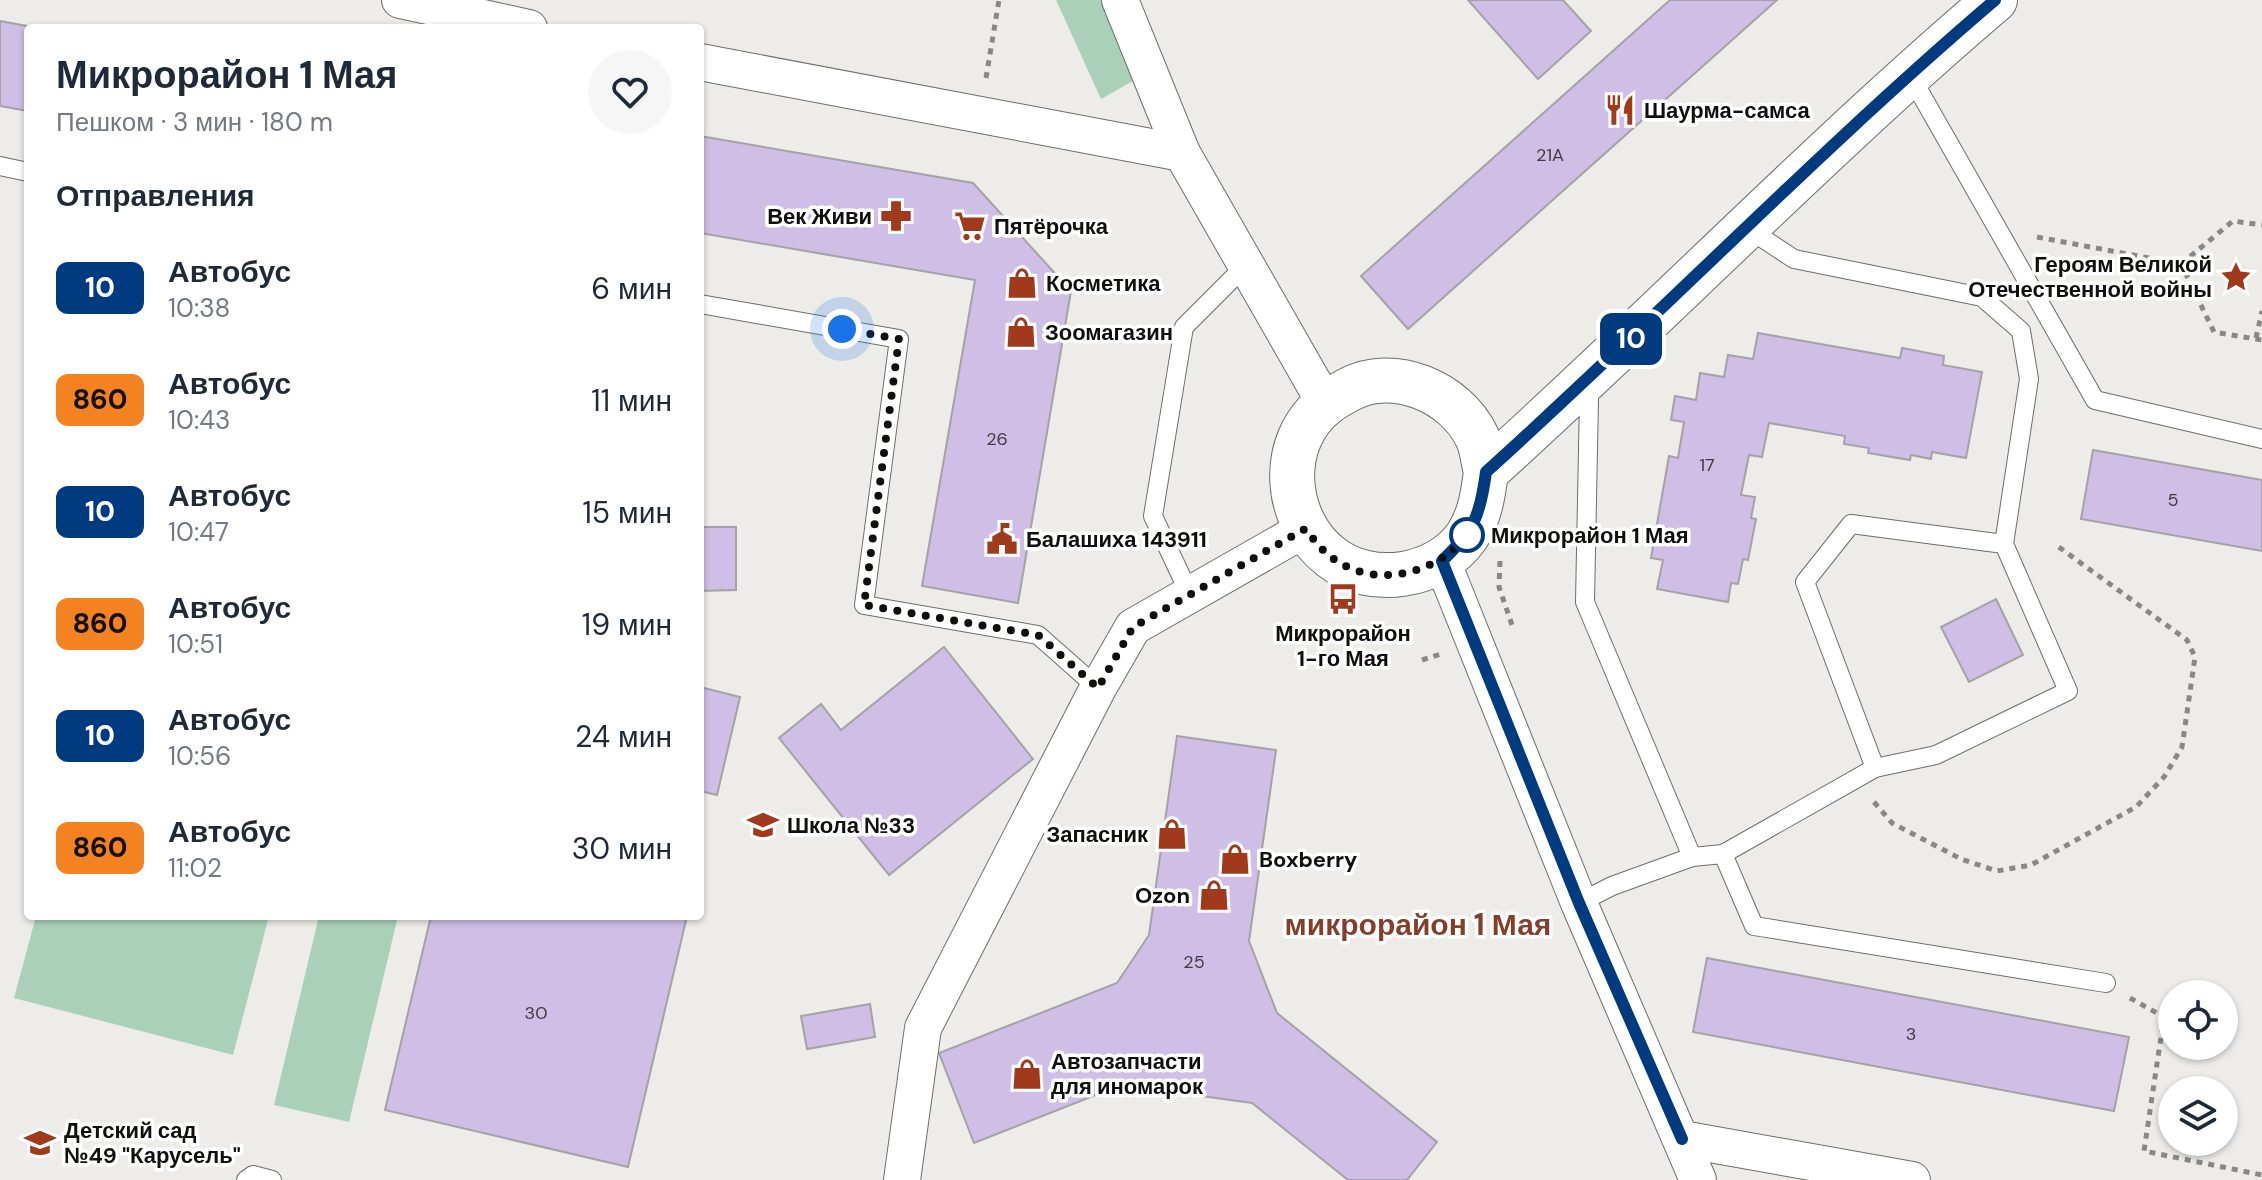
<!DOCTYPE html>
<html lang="ru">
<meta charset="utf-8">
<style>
:root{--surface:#fff;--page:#f6f6f7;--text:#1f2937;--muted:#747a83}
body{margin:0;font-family:"DM Sans",sans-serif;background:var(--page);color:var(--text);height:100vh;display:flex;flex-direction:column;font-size:30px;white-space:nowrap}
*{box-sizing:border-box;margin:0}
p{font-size:26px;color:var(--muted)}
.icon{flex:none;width:44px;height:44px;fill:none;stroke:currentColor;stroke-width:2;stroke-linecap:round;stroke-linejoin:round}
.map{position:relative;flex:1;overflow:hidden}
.panel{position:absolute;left:24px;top:24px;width:680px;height:896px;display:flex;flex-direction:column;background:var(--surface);border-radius:8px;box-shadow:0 2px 6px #0004}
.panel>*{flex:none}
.badge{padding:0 16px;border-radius:12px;font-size:28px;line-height:52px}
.tools{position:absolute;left:2158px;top:980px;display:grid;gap:16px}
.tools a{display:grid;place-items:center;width:80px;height:80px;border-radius:50%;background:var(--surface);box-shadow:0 2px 6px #0004;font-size:40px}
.you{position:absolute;width:40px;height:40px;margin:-20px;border:6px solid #fff;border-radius:50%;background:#1a73e8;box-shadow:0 0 0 12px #1a73e833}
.map>.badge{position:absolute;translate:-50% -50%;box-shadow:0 0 0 4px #fff}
h2{padding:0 32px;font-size:30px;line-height:72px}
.round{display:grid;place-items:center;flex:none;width:84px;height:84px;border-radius:42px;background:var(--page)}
.head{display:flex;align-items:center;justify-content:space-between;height:136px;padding:0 32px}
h1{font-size:38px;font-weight:800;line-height:60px}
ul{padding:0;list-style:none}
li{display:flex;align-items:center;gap:24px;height:112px;padding:0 32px}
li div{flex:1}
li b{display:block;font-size:30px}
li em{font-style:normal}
li .badge{min-width:88px;font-weight:700;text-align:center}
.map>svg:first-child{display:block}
</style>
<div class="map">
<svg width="2262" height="1180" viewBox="0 0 2262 1180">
<rect width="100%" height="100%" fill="#edece8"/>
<g fill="#abd0b9">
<polygon points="1056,0 1109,0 1140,77 1101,99"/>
<polygon points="36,916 269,916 233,1055 14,998"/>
<polygon points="319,916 398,916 349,1122 274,1105"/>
</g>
<g fill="#cfbee5" stroke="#a4a2a6" stroke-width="2">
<polygon points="1468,0 1563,0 1591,31 1538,79"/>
<polygon points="1670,0 1777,0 1408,329 1361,276"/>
<polygon points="0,21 38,28 28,28 28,111 0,106"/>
<polygon points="700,136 973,183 1071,291 1018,603 922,586 975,280 700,233"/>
<polygon points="1758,333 1900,358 1902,348 1944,356 1943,365 1982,372 1966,458 1932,452 1931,459 1911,455 1910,460 1868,453 1869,448 1844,444 1845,436 1769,423 1762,457 1749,455 1741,495 1755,497 1751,518 1756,519 1748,560 1743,559 1738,584 1731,583 1728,602 1657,589 1663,560 1651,558 1669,456 1678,458 1684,422 1671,420 1675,396 1696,400 1700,373 1724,377 1728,355 1753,359"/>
<polygon points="2093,450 2262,480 2262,551 2081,519"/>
<polygon points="700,527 736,527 736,590 700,591"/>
<polygon points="1996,599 2023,655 1969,682 1941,627"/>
<polygon points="944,647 1033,759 889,875 779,738 821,704 841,730"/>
<polygon points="700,687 740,697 717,795 700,791"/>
<polygon points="1177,736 1276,750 1249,941 1277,1013 1437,1142 1407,1180 1348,1180 1252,1103 1121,1085 974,1143 939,1053 1117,983 1149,935"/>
<polygon points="431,916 687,916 628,1167 385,1110"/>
<polygon points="1707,958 2129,1037 2114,1111 1693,1032"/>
<polygon points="870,1004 875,1037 807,1049 801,1016"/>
</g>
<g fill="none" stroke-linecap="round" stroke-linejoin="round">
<defs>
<g id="lane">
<polyline points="1910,75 2095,400 2262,439"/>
<polyline points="0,166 28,172"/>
<polyline points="700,304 899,339 864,605 1038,635 1098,688"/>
<polyline points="1592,382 1589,398 1585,602 1692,857"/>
<polyline points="1190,595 1153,516 1184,327 1246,265"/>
<polyline points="1875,768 1805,582 1851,524 2004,544"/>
<polyline points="1723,854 1754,926 2106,983"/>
<polyline points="1579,903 1612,886 1692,857 1723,854 1875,768 1936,755 2068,691 2004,544 2029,379 2021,331 1982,297 1794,259 1747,228"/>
<polyline points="246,1180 253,1175 272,1180"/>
</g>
<g id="street">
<polyline points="400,0 529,28"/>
<polyline points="1120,0 1182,153 1325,403"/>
<polyline points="700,62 1182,153"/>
<polyline points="1442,561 1579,903 1698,1180"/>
<polyline points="1682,1139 1912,1180"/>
<polyline points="902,1180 923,1028 1098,688 1133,627 1305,529"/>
</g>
<path id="secondary" d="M1486,472c-3,-11 -4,-25 -9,-35 -21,-45 -84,-72 -129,-47 -7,4 -15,8 -21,13 -50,38 -44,117 4,154 40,31 107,21 136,-21 13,-20 16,-41 19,-64 172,-155 333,-322 509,-472"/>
</defs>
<use href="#lane" stroke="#6d6d69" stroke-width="20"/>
<use href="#street" stroke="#6d6d69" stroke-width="38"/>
<use href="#secondary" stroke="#6d6d69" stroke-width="46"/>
<g stroke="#898886" stroke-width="5" stroke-dasharray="6 6" stroke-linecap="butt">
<polyline points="986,78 999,0"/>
<polyline points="2037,237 2181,264 2214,332 2262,340"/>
<polyline points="2181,264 2233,221 2262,225"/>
<polyline points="2256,338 2262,311"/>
<polyline points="1500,561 1499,587 1512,625"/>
<polyline points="1422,660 1441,654"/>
<polyline points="1874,802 1892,823 1961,859 1997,871 2031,865 2136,807 2164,777 2182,747 2195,657 2187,640 2056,545"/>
<polyline points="2130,998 2164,1017 2144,1151 2262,1175"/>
</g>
<use href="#lane" stroke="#fff" stroke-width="18"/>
<use href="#street" stroke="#fff" stroke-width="36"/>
<use href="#secondary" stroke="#fff" stroke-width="44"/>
</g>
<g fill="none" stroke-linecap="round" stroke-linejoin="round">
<defs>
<path id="line" d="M1682,1139l-103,-236 -137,-342c32,-31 38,-44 44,-89 172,-155 333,-322 509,-472"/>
</defs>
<use href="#line" stroke="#fff" stroke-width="18"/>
<use href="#line" stroke="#003b80" stroke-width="12"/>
<path stroke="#100f0e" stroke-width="8" stroke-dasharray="0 14.4" d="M842,329l57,10 -35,266 174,30 60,53 35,-61 172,-98c8,9 16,21 26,28 43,33 105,18 136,-22"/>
</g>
<defs>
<symbol id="restaurant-bare" viewBox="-9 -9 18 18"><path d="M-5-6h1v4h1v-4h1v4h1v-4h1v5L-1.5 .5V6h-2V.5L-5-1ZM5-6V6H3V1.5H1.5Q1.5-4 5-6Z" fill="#a13a1a" stroke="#fff" stroke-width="2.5" paint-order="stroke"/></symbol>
<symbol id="pharmacy-bare" viewBox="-9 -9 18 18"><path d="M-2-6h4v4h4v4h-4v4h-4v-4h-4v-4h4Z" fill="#a13a1a" stroke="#fff" stroke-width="2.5" paint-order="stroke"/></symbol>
<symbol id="supermarket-bare" viewBox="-9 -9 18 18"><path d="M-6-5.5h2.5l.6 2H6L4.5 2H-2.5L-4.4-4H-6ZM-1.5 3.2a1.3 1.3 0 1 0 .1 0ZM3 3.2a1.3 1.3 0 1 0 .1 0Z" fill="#a13a1a" stroke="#fff" stroke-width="2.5" paint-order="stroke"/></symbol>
<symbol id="sight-bare" viewBox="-9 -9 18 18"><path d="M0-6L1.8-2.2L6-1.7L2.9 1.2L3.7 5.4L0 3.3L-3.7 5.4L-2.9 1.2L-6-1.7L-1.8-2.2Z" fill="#a13a1a" stroke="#fff" stroke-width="2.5" paint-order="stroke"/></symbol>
<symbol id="shop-bare" viewBox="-9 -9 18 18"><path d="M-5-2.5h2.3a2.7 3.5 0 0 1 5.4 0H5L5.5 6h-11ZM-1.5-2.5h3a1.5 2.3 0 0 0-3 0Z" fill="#a13a1a" stroke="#fff" stroke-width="2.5" paint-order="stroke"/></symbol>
<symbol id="civic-bare" viewBox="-9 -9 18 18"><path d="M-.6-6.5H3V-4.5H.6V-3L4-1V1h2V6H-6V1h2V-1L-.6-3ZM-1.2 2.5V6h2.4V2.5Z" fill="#a13a1a" stroke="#fff" stroke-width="2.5" paint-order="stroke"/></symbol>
<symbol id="bus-bare" viewBox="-9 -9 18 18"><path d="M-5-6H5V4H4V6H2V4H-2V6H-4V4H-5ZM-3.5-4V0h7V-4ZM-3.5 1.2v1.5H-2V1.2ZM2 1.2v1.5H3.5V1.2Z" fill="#a13a1a" stroke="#fff" stroke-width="2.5" paint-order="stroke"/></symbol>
<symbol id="school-bare" viewBox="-9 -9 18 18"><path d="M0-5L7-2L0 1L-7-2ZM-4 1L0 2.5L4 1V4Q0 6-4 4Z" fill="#a13a1a" stroke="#fff" stroke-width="2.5" paint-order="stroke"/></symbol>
</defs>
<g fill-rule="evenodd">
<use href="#restaurant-bare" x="1598" y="88" width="44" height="44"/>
<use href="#pharmacy-bare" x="874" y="194" width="44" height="44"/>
<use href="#supermarket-bare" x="948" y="204" width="44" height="44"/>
<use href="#sight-bare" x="2214" y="255" width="44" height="44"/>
<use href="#shop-bare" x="1000" y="261" width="44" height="44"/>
<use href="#shop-bare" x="999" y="310" width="44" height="44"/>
<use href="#civic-bare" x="980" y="517" width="44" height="44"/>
<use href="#bus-bare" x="1321" y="577" width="44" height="44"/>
<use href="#school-bare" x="741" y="803" width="44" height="44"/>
<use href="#shop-bare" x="1150" y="812" width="44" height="44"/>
<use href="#shop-bare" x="1213" y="837" width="44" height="44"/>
<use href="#shop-bare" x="1192" y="873" width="44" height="44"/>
<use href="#shop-bare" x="1005" y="1052" width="44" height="44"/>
<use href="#school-bare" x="18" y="1121" width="44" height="44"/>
</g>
<circle fill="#fff" stroke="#003b80" stroke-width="4" cx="1467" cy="535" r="16"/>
<g text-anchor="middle" stroke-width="7" stroke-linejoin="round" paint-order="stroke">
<g font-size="18" fill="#403b44">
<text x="1550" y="161">21A</text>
<text x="997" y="445">26</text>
<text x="1707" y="471">17</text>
<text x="2173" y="506">5</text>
<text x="1194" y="968">25</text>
<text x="536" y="1019">30</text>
<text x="1911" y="1040">3</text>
</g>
<g font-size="22" font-weight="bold" fill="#100f0e" stroke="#fff" text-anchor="start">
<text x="1644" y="118">Шаурма-самса</text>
<text x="872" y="224" text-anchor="end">Век Живи</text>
<text x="994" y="234">Пятёрочка</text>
<text x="2212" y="272" text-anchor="end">Героям Великой<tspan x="2212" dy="25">Отечественной войны</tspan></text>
<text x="1046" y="291">Косметика</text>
<text x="1045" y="340">Зоомагазин</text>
<text x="1026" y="547">Балашиха 143911</text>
<text x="1343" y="641" text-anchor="middle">Микрорайон<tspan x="1343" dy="25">1-го Мая</tspan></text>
<text x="787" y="833">Школа №33</text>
<text x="1148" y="842" text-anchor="end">Запасник</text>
<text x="1259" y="867">Boxberry</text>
<text x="1190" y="903" text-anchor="end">Ozon</text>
<text x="1051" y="1069">Автозапчасти<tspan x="1051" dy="25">для иномарок</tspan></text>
<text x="64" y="1138">Детский сад<tspan x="64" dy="25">№49 "Карусель"</tspan></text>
</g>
<g font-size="22" font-weight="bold" fill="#100f0e" stroke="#fff" text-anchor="start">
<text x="1491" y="543">Микрорайон 1 Мая</text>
</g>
<g font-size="30" font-weight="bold" fill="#843f2b" stroke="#fff">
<text x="1418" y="935">микрорайон 1 Мая</text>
</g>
</g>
</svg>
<div class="tools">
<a><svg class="icon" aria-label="locate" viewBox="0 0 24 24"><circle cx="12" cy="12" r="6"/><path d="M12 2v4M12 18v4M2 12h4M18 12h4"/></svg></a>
<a><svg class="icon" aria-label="layers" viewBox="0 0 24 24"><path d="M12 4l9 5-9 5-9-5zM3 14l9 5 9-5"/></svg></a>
</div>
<div class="you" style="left:842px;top:329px"></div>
<b class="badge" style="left:1631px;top:339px;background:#003b80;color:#fff">10</b>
<section class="panel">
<div class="head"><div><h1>Микрорайон 1 Мая</h1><p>Пешком · 3 мин · 180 m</p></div><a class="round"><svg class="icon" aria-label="heart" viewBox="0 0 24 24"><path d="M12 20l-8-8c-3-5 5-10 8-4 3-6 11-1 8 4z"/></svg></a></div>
<h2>Отправления</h2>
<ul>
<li><span class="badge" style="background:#003b80;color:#fff">10</span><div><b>Автобус</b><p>10:38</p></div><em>6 мин</em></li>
<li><span class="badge" style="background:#f58220;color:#111">860</span><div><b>Автобус</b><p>10:43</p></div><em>11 мин</em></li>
<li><span class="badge" style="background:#003b80;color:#fff">10</span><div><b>Автобус</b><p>10:47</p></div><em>15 мин</em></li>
<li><span class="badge" style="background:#f58220;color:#111">860</span><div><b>Автобус</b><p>10:51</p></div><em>19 мин</em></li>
<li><span class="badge" style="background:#003b80;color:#fff">10</span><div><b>Автобус</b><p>10:56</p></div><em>24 мин</em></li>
<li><span class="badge" style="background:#f58220;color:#111">860</span><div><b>Автобус</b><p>11:02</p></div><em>30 мин</em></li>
</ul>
</section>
</div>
